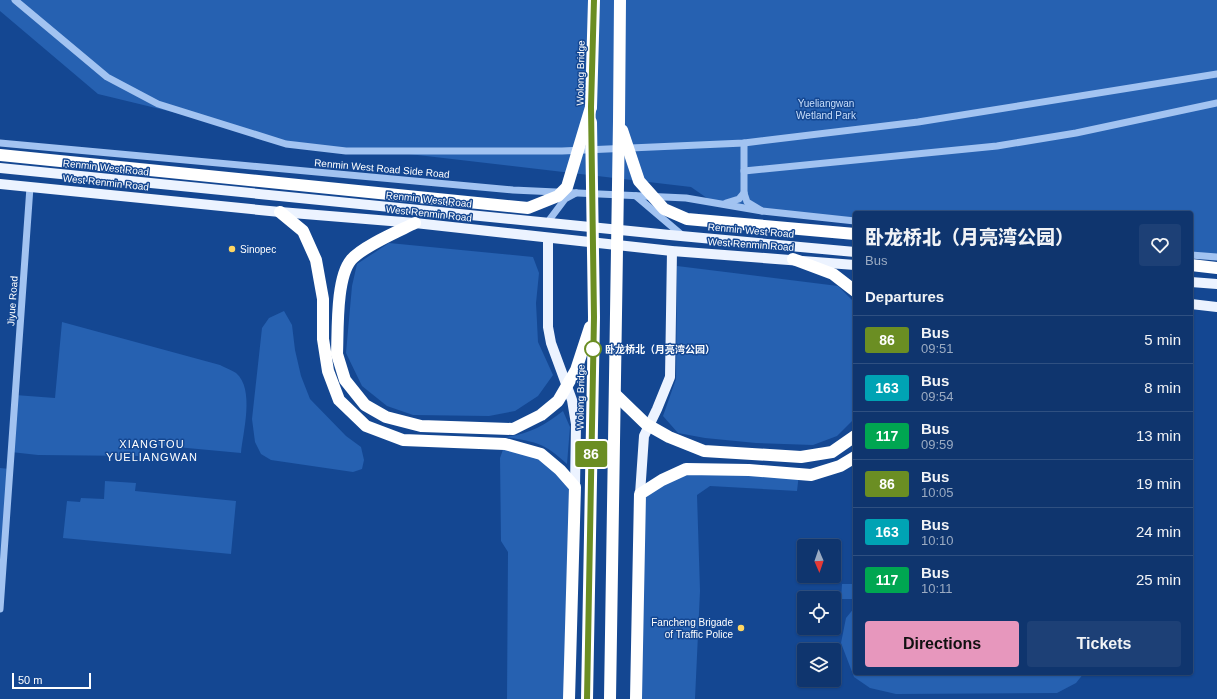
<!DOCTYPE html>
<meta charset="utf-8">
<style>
:root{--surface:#0f356e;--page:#1d4076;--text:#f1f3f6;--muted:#9babc2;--line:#2f5081;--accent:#e797bd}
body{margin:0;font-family:Helvetica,"Noto Sans SC",sans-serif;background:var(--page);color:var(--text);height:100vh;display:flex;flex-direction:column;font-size:15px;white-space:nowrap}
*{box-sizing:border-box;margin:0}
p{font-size:13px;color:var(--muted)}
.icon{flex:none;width:22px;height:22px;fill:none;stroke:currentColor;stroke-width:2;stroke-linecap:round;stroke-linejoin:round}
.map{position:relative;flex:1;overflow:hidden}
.sheet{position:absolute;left:853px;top:211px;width:340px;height:464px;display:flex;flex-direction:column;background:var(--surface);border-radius:4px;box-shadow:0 1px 3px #0004,0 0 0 1px var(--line)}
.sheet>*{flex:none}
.badge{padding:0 8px;border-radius:3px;font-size:14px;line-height:26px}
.needle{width:26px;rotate:178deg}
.buttons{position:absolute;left:797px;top:539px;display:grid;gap:8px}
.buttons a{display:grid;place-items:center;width:44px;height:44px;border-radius:4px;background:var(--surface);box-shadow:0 1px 3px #0004,0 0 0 1px var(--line);font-size:20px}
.scale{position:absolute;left:12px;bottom:10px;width:79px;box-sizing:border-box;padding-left:4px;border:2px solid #fff;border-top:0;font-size:11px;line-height:14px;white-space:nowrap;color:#fff;-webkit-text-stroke:3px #144792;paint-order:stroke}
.map>.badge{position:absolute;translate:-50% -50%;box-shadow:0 0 0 2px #fff}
h2{padding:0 12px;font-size:15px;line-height:36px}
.round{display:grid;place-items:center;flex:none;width:42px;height:42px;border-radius:4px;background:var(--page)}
.headline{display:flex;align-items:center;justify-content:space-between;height:68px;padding:0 12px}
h1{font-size:19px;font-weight:800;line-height:30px}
.button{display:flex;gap:8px;margin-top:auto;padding:8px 12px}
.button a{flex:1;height:46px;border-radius:4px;background:var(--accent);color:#111;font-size:16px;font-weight:800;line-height:46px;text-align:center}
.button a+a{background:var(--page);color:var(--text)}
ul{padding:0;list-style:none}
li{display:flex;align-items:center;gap:12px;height:48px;padding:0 12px;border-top:1px solid var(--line)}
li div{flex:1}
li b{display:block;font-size:15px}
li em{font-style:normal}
li .badge{min-width:44px;font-weight:700;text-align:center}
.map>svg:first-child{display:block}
</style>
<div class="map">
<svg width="1217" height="699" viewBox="0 0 1217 699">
<rect width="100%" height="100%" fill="#144792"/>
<g fill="#2661b1">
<polygon points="0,0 1217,0 1217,257 1191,255 1191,213 855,213 855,221 714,203 691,187 383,151 286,144 222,124 98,94 0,11"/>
<polygon points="389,243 533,257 539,273 536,303 538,342 553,375 538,396 515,411 489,416 413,415 387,406 362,386 346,353 352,286 357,264"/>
<polygon points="677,266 838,286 855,303 855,418 837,436 813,445 756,443 705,438 678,433 663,416 676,379"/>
<polygon points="284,311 292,325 295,350 301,376 310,399 346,436 361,447 364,460 362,469 353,472 271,460 261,454 255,442 252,419 262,328 269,318"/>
<path d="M62,322l158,43c5,3 12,5 16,8 19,16 7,59 5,80l-97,-9 -4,5 -1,7 -101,-1 -27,-3 4,-57 40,3z"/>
<path d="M563,411l7,16 -3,37c-24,-22 -31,-22 -62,-27 24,-3 39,-11 58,-26z"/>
<polygon points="505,444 541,454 575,487 569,699 507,699 508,552 501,541 500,458"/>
<polygon points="0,468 10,469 0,609"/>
<polygon points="686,469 799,474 797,491 710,486 697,495 700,591 695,699 636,699 640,494"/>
<polygon points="105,481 136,483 135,491 236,501 231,554 63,538 67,501 80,502 81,498 104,499"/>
<polygon points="842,584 855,584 855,599 841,599"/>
<polygon points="855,607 855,673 1084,673 1076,683 1057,693 896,694 870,688 854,677 841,643 846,618"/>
</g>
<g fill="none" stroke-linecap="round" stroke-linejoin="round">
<g stroke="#a2c3f1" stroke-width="7">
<polyline points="15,0 107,77 158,104 286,144 346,151 562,151 744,143 918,122 1217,74"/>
<polyline points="0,143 513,190 686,198 762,211"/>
<polyline points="744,143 744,193 747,202 762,211 855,221"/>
<polyline points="744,171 997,146 1076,133 1217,103"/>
<polyline points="636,196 683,236"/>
<polyline points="726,203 739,199 744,193"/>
<polyline points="547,223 565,199 576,193"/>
<polyline points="1191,255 1217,257"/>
<polyline points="0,609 30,187"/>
</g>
<g stroke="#ecf3ff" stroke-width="10">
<polyline points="0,168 670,235 855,252"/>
<polyline points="0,184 280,212 415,223 672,251 855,265"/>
<polyline points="548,238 548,327 551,343 572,400 576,424 575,487"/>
<polyline points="1191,282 1217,284"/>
<polyline points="1191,304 1217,307"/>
<polyline points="640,494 644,436 657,409 670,377 672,251"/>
</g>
<g stroke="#fff" stroke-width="12">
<polyline points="591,107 594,0"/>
<polyline points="619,121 620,0"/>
<polyline points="280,212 303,231 316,260 323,299 323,339 328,371 339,400 366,426 403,440 505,444 541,454 560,470 575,487 569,699"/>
<polyline points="793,259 833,274 855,291"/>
<polyline points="1191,265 1217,268"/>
<path d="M337,354c1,-24 -1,-76 14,-94 12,-14 48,-29 64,-37"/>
<polyline points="636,699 640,494 662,480 686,469 749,470 811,475 840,466 855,457"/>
</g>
<g stroke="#fff" stroke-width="12">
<polyline points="622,130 639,181 664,209 687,219 855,234"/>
<polyline points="0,155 528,208 558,196 567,187 591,107"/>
<polyline points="337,354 345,380 365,405 386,417 421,426 513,429 541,415 558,401 576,370 590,327"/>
<polyline points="615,394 646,424 669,437 704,451 801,457 832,452 855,436"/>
<polyline points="587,699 594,317 591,122"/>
<polyline points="610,699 619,121"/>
</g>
</g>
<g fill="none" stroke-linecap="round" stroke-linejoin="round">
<defs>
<polyline id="line" points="587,699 594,317 591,107 594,0"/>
</defs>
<use href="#line" stroke="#fff" stroke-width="9"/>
<use href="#line" stroke="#6b8e23" stroke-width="6"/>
</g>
<g fill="#ffd662" stroke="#144792" stroke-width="1.5">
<circle cx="232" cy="249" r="4"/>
<circle cx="741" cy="628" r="4"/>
</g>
<circle fill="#fff" stroke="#6b8e23" stroke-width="2" cx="593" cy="349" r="8"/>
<g text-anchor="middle" stroke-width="3" stroke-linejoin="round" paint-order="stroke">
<g font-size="10" fill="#fff" stroke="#144792">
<text transform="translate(580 73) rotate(-89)" y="4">Wolong Bridge</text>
<text transform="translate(106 167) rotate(6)" y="4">Renmin West Road</text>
<text transform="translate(382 168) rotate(5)" y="4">Renmin West Road Side Road</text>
<text transform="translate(106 182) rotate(6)" y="4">West Renmin Road</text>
<text transform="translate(429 199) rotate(6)" y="4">Renmin West Road</text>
<text transform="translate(429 213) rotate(6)" y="4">West Renmin Road</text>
<text transform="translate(751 230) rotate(5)" y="4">Renmin West Road</text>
<text transform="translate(751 244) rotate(4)" y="4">West Renmin Road</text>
<text transform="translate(12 301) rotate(-86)" y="4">Jiyue Road</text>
<text transform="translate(580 397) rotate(-89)" y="4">Wolong Bridge</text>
</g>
<g font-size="10" fill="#c9dffc" stroke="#144792">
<text x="826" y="107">Yueliangwan<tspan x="826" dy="12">Wetland Park</tspan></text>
</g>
<g font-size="10" fill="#fff" stroke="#144792" text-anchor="start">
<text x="240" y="253">Sinopec</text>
<text x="733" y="626" text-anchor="end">Fancheng Brigade<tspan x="733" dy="12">of Traffic Police</tspan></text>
</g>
<g font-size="10" font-weight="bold" fill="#fff" stroke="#144792" text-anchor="start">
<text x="605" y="353">卧龙桥北（月亮湾公园）</text>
</g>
<g font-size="11" letter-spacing="1" fill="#fff" stroke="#144792">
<text x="152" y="448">XIANGTOU<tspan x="152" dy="13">YUELIANGWAN</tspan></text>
</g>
</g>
</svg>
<div class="buttons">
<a><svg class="needle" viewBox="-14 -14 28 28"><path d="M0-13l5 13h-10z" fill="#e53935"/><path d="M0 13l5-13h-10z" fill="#9babc2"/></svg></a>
<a><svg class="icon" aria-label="locate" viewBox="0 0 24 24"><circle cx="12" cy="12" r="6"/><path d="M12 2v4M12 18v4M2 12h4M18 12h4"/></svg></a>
<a><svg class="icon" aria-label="layers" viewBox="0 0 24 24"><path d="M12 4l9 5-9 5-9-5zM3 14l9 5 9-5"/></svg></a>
</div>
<div class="scale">50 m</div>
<b class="badge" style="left:591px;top:454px;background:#6b8e23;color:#fff">86</b>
<section class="sheet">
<div class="headline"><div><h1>卧龙桥北（月亮湾公园）</h1><p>Bus</p></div><a class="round"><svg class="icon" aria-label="heart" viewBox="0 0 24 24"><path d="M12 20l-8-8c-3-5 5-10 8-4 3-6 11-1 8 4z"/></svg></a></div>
<h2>Departures</h2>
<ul>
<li><span class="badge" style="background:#6b8e23;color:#fff">86</span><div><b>Bus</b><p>09:51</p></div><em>5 min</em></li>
<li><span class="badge" style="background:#00a3b4;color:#fff">163</span><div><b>Bus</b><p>09:54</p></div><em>8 min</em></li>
<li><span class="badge" style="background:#00a651;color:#fff">117</span><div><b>Bus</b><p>09:59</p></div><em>13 min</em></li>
<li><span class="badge" style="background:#6b8e23;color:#fff">86</span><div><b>Bus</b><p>10:05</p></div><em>19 min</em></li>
<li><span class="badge" style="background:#00a3b4;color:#fff">163</span><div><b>Bus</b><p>10:10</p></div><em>24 min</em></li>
<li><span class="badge" style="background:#00a651;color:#fff">117</span><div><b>Bus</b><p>10:11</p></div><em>25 min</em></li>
</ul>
<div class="button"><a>Directions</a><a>Tickets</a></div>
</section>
</div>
